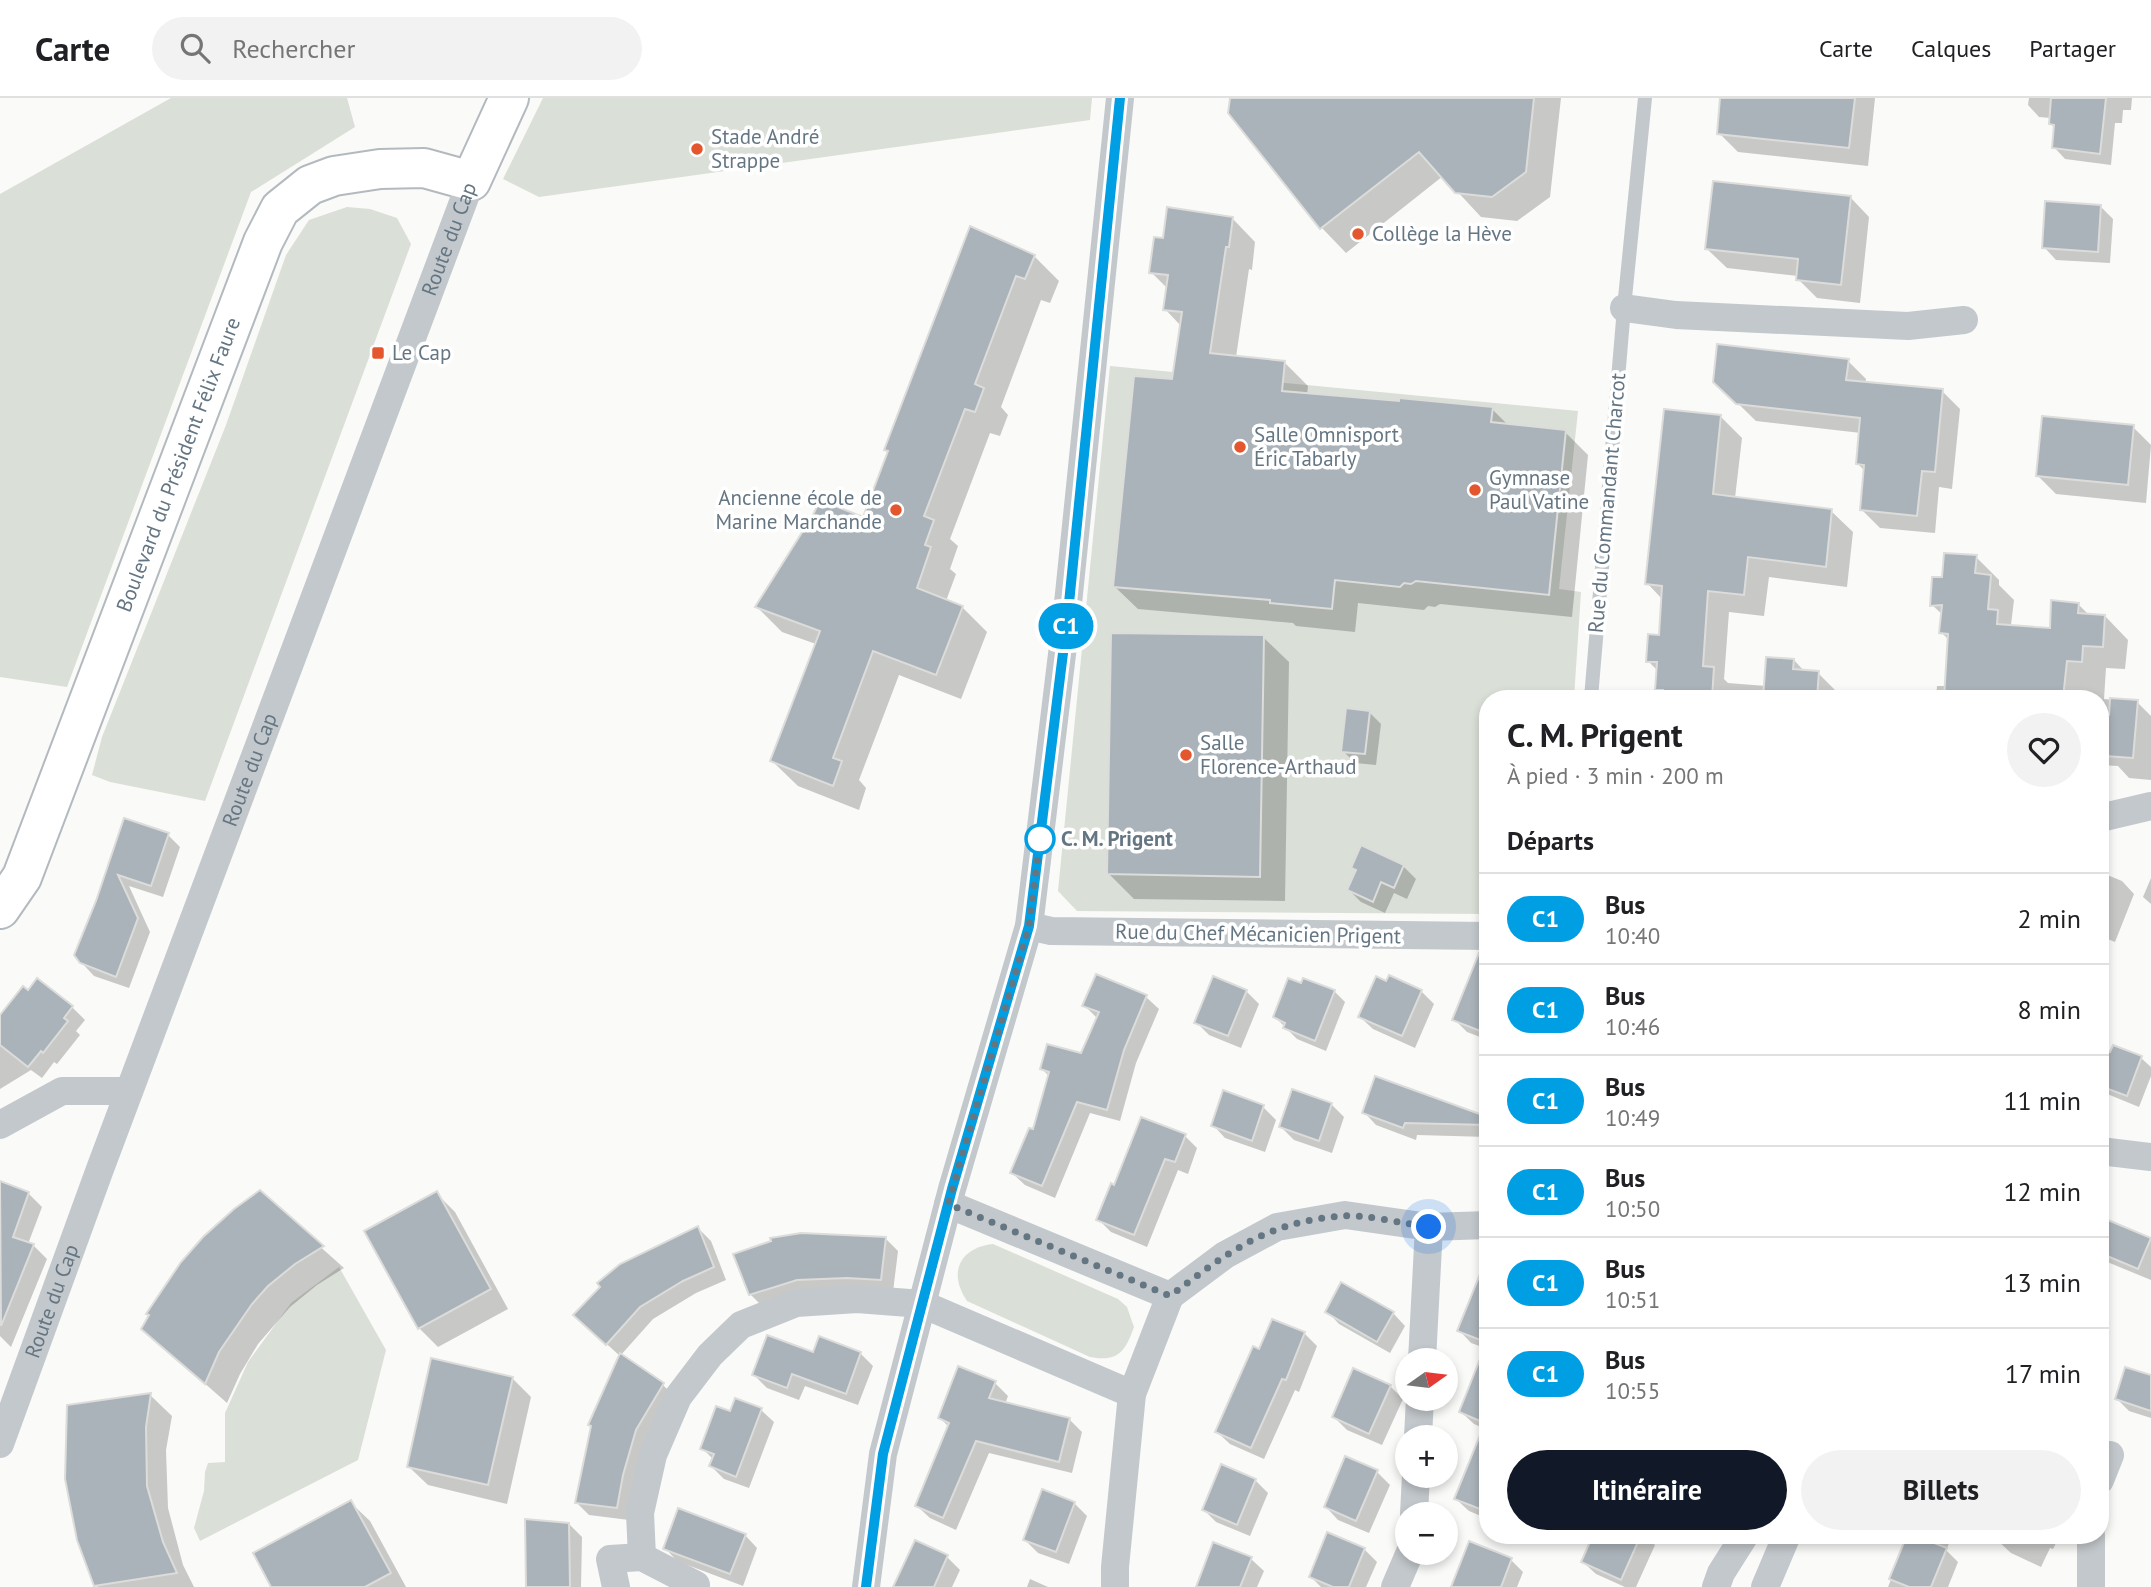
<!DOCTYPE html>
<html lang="fr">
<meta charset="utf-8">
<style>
:root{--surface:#fff;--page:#f2f2f2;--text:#202124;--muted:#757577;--line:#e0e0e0;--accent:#111827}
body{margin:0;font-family:"PT Sans",sans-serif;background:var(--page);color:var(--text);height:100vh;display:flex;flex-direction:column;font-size:26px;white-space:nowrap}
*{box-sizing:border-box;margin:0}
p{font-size:23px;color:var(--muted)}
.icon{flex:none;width:38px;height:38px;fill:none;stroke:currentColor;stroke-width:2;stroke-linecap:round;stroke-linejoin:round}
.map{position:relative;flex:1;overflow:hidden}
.drawer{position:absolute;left:1479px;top:592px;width:630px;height:854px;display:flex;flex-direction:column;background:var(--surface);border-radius:28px;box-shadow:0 4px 10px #0003}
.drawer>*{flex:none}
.badge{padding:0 14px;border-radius:23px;font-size:24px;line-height:46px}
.needle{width:46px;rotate:76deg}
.tools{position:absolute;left:1395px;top:1250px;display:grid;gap:14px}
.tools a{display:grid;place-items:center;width:63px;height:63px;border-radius:50%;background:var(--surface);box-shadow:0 4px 10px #0003;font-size:35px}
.you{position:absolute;width:35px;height:35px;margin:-18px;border:5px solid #fff;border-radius:50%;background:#1a73e8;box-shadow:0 0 0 10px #1a73e833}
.map>.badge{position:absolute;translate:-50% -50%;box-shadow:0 0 0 4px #fff}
h2{padding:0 28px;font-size:26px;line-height:63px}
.round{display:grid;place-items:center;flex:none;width:74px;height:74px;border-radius:37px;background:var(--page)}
.summary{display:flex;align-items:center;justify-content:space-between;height:119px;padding:0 28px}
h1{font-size:33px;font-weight:700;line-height:52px}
.button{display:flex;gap:14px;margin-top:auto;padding:14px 28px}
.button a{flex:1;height:80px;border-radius:42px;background:var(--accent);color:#fff;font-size:28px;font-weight:700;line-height:80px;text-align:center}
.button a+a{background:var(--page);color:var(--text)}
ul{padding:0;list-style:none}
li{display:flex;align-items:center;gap:21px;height:91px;padding:0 28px;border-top:2px solid var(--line)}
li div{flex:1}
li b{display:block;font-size:26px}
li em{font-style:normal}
li .badge{min-width:77px;font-weight:700;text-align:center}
header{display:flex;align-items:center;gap:42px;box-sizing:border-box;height:98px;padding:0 35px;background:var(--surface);border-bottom:2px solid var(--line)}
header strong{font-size:33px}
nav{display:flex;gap:38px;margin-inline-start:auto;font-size:24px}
.search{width:490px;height:63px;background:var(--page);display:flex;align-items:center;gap:18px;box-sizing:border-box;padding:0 24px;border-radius:38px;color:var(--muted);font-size:26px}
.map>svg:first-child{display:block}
</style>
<header>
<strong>Carte</strong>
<div class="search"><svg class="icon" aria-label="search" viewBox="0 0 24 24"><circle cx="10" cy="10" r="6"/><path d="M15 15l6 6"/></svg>Rechercher</div>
<nav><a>Carte</a><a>Calques</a><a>Partager</a></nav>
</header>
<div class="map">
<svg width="2151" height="1489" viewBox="0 0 2151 1489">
<rect width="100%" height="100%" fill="#fafaf8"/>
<g fill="#dadfd7">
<polygon points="171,0 347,0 355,29 251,94 67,589 0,579 0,96"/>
<polygon points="543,0 1092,0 1090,22 539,99 503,81"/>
<polygon points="347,109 370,111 397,120 411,146 205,703 110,684 92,677 102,639 226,327 286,157 309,122"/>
<polygon points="1110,268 1578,313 1559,491 1581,494 1574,600 1488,600 1487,816 1077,813 1058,793"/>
<path d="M993,1146l125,55 9,8 7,20c-9,25 -16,35 -44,30l-123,-56c-19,-28 -8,-53 26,-57z"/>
<polygon points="339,1169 386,1252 358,1362 200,1443 194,1430 204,1393 205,1374 208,1365 225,1364 225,1315 248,1264 291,1205"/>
</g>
<g fill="#0003">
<polygon points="1232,0 1561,0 1550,99 1517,123 1481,119 1443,78 1346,155 1322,130 1230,15"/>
<polygon points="1722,0 1875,0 1868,68 1738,54 1719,35"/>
<polygon points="2029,0 2132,0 2131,12 2123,12 2122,25 2115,25 2111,67 2065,61 2054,49 2055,30 2051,26 2051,20 2039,19 2028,7"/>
<polygon points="1850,99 1869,119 1860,205 1817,200 1798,181 1798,178 1727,170 1707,151"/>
<polygon points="2100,108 2113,121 2110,165 2056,162 2044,149"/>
<polygon points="1232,120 1255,144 1252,172 1249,171 1236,259 1284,264 1308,288 1307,297 1492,311 1509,328 1565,334 1588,357 1572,519 1440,506 1435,509 1428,508 1424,512 1358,505 1355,534 1296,528 1293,525 1138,511 1114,488 1174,283 1181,228 1165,211 1168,191 1151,174 1164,142"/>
<polygon points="971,130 1034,158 1059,183 1050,205 1041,202 1001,309 1008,317 1000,338 990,335 950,441 958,448 950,471 956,476 946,503 962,509 987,534 961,601 899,577 859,682 866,690 859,712 798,688 772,663 816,546 782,534 757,509 864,421 889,355 886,352"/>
<polygon points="1848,263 1866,281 1865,286 1942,293 1960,311 1952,391 1939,389 1935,435 1880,430 1862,412 1865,373 1858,366 1861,335 1756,323 1715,283"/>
<polygon points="1721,319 1742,340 1735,400 1831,413 1853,434 1847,489 1769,479 1764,518 1729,514 1724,581 1728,585 1766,588 1794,562 1805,574 1818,575 1839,596 1839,600 1664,600 1657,591 1658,573 1648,563 1661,539 1663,502 1647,485"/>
<polygon points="2133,329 2151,347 2146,405 2056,396 2038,378"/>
<polygon points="1976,459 1999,482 1999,487 2014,502 2011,527 2051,532 2078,506 2089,517 2105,518 2128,542 2125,571 2106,570 2104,601 2137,604 2151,618 2151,682 2129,680 2118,668 2100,667 2100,600 1936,600 1937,588 1946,588 1950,543 1941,534 1943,517 1932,507 1944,481"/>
<polygon points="1263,539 1289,564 1285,803 1134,801 1109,776"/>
<polygon points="1369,614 1381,626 1376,667 1355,665 1343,653"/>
<polygon points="125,722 168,737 180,749 163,799 129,788 150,834 129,890 94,878 81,864"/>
<polygon points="1362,750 1403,768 1416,781 1407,801 1394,795 1385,815 1361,804 1349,792 1357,774 1353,769"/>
<polygon points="2100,774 2122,783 2134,796 2115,844 2100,838"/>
<polygon points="2151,780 2151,806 2143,799"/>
<polygon points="1488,884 1488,942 1467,934 1454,921"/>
<polygon points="1246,893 1259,906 1241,950 1209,937 1196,924"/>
<polygon points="1334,893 1345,904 1326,953 1297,941 1275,919"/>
<polygon points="1421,893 1434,906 1415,950 1373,931 1360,919"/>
<polygon points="28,894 72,909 85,922 76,933 80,937 57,966 54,964 42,980 31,972 0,991 0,920"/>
<polygon points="1146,899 1159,911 1136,965 1120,1023 1090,1015 1055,1100 1025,1087 1012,1075 1034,1034 1049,978 1042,971 1082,957 1098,921 1084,907"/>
<polygon points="2100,954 2141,960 2151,969 2151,978 2139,1009 2100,993"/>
<polygon points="1331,1006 1344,1019 1332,1055 1294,1042 1281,1029"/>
<polygon points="1263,1009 1276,1022 1265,1054 1225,1040 1213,1027"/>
<polygon points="1364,1014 1488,1021 1488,1039 1417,1037 1416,1042 1376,1027"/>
<polygon points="1185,1038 1197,1050 1188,1076 1178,1072 1147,1149 1111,1134 1098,1121 1115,1089"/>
<polygon points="0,1085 28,1095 42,1109 28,1146 33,1147 47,1161 11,1249 0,1238"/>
<polygon points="260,1095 344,1170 317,1187 290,1209 258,1246 240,1276 227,1305 143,1231"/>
<polygon points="436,1095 455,1114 508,1211 438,1249 419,1230"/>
<polygon points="2100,1126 2151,1143 2151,1182 2100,1161"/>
<polygon points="698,1130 711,1143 726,1182 696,1195 653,1221 620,1258 663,1287 675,1299 629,1422 589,1417 576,1404 620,1258 588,1229"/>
<polygon points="885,1140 898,1153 893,1194 763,1209 750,1196"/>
<polygon points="1488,1190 1488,1251 1471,1245 1459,1232"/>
<polygon points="1327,1213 1393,1215 1405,1228 1390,1255 1339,1226"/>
<polygon points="1304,1235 1317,1248 1299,1294 1295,1292 1264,1361 1230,1346 1217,1334 1260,1253"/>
<polygon points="860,1255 873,1268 858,1307 805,1288 799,1302 767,1290 754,1277 814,1256"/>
<polygon points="959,1270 995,1285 1008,1298 1005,1306 1069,1321 1082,1334 1072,1375 989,1355 956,1432 930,1420 917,1408 949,1329 940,1320"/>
<polygon points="1488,1273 1488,1332 1474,1326 1461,1314"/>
<polygon points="2151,1279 2151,1320 2129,1313 2117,1301"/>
<polygon points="512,1280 531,1299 507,1406 428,1387 408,1368"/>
<polygon points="1390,1288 1403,1301 1382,1347 1347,1332 1334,1319"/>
<polygon points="150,1297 172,1318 166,1352 168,1410 183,1467 194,1489 98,1489 96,1487"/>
<polygon points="761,1312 774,1324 749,1390 724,1381 711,1368 714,1362 702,1350 731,1315"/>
<polygon points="1488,1359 1488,1421 1469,1413 1456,1401"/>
<polygon points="1377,1374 1390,1387 1369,1435 1338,1422 1326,1409"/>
<polygon points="1255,1382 1268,1395 1250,1438 1216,1424 1204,1412"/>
<polygon points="350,1404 370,1423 406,1489 273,1489"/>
<polygon points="1074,1405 1087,1418 1069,1466 1038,1455 1025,1442"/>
<polygon points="569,1426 582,1439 581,1489 526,1489"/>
<polygon points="745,1437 757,1450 743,1488 677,1463 665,1450"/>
<polygon points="1595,1437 1651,1437 1649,1441 1655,1447 1636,1489 1625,1489 1596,1476 1583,1464"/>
<polygon points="1909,1437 1953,1437 1946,1452 1958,1464 1948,1489 1888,1489"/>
<polygon points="2001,1437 2060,1437 2053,1451 2050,1450 2041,1469 2011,1455 1998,1443"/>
<polygon points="916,1444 947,1459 960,1472 952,1489 895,1489"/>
<polygon points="1364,1451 1377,1464 1366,1489 1321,1489 1311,1479"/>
<polygon points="1251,1461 1264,1473 1257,1489 1198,1489"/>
<polygon points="1511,1462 1523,1474 1517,1489 1453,1489"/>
<polygon points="1030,1481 1048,1489 1027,1489"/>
</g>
<g fill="#aab3b9" stroke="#dcdcda" stroke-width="2">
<polygon points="1230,0 1534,0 1526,74 1492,99 1455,95 1419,54 1320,131 1228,15"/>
<polygon points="1720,0 1855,0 1849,50 1717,36"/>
<polygon points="2051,0 2106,0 2100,56 2052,50 2054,27 2049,26"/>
<polygon points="1713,83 1851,98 1841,187 1796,182 1798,161 1705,151"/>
<polygon points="2045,103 2101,107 2098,154 2042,150"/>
<polygon points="1167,109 1233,119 1229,149 1226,149 1210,255 1285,263 1282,293 1399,303 1399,300 1493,309 1491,324 1566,332 1549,497 1416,483 1411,486 1404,485 1400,489 1335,482 1332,511 1270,505 1270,502 1113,489 1134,278 1172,281 1182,214 1163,212 1168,177 1149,175 1154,139 1163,140"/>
<polygon points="970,128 1035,157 1025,181 1016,178 975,286 984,290 975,314 965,311 924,418 934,422 925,447 931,449 917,490 963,508 936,577 873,553 833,660 842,663 833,688 770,663 820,533 755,509 813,417 820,402 863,419 888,353 884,352"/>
<polygon points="1717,246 1849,261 1846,282 1943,291 1935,374 1922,373 1917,418 1860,412 1864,367 1856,366 1860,320 1736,306 1713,284"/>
<polygon points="1664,311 1721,317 1713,396 1832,411 1826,469 1748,459 1744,497 1708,493 1703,568 1714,569 1712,600 1663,600 1663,592 1655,592 1657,564 1646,564 1648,536 1659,537 1662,488 1645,486"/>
<polygon points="2042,318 2134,327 2128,387 2036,378"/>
<polygon points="1944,455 1977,457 1975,475 1991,477 1988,511 1998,512 1997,526 2050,530 2051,502 2079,505 2078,515 2105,517 2103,549 2083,548 2082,564 2067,563 2063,600 1944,600 1948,536 1939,535 1942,507 1930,508 1932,479 1942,479"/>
<polygon points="1111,535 1264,537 1260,779 1107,776"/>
<polygon points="1766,559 1794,561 1793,571 1819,573 1817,600 1763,600"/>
<polygon points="2110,600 2138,602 2133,660 2105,658 2105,647 2100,647 2100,616 2109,617"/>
<polygon points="1346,610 1370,613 1365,656 1341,654"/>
<polygon points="124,720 169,735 151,788 118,777 138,820 116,879 80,865 74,857 96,803"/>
<polygon points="1361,747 1404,767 1394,790 1381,784 1373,804 1347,792 1356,772 1351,770"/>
<polygon points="1479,855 1488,855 1488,936 1452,922"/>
<polygon points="1096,876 1147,897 1124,952 1107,1012 1077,1004 1042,1088 1010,1075 1029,1030 1033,1031 1049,974 1040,971 1047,946 1081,955 1099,914 1082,908"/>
<polygon points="1389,877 1422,892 1402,938 1358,919 1376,878 1386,883"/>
<polygon points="1213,878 1247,892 1228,938 1194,925"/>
<polygon points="37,880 73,908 64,920 68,923 43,955 41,953 28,969 0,947 0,917 23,888 28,892"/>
<polygon points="1288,880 1301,885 1303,880 1335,892 1315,943 1283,930 1285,925 1273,919"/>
<polygon points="2113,947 2142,958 2127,998 2100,988 2100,950 2110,954"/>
<polygon points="1375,978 1488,1019 1488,1027 1405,1025 1403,1030 1362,1015"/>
<polygon points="1292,991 1332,1005 1319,1043 1279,1029"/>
<polygon points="1223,992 1264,1007 1252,1043 1211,1028"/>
<polygon points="1141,1019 1186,1036 1175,1064 1165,1061 1134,1137 1096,1122 1111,1085 1114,1087"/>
<polygon points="0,1083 29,1094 13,1139 34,1146 1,1228"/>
<polygon points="260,1092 324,1148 295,1166 268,1188 252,1206 219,1254 205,1286 141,1231 149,1217 146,1216 181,1164 203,1139 234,1111"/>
<polygon points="437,1093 491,1191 418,1231 364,1133"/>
<polygon points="2108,1122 2151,1140 2138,1171 2100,1155 2100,1141"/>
<polygon points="698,1128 714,1169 683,1183 640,1209 606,1247 573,1217 600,1189 597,1185 620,1166"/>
<polygon points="801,1135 886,1139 881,1182 847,1180 797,1182 749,1197 733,1156 771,1143 770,1140"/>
<polygon points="1487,1159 1488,1159 1488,1245 1457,1233"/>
<polygon points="1341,1184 1394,1214 1377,1244 1325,1214"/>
<polygon points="1272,1221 1305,1234 1286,1282 1282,1281 1251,1350 1215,1334 1253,1248 1259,1251"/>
<polygon points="767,1237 813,1254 819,1238 861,1254 846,1296 792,1276 787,1290 752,1277"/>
<polygon points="1486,1246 1488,1246 1488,1414 1454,1401 1485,1325 1459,1314"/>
<polygon points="620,1255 664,1285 636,1332 623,1377 617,1410 575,1405 591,1328 588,1327"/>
<polygon points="431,1260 513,1279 488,1387 407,1369"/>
<polygon points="958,1268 996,1283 989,1300 1070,1320 1059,1364 976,1343 943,1420 915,1408 949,1325 938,1320"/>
<polygon points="2125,1269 2151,1277 2151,1313 2115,1301"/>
<polygon points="1353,1270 1391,1287 1369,1336 1332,1319"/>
<polygon points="151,1295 146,1329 147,1388 163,1444 177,1475 94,1488 77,1442 65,1381 67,1307"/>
<polygon points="735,1300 762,1310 736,1379 709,1368 714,1356 700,1351 716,1308 730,1313"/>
<polygon points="1345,1358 1378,1372 1356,1423 1324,1409"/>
<polygon points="1221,1366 1256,1381 1237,1427 1202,1412"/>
<polygon points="1042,1391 1075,1404 1056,1454 1023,1442"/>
<polygon points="351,1402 391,1475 365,1489 271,1489 253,1455"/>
<polygon points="678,1410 746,1436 730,1476 663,1451"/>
<polygon points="525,1421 569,1425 570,1489 526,1489"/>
<polygon points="1327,1434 1365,1450 1349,1489 1333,1489 1309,1479"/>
<polygon points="1593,1437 1641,1437 1621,1482 1581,1464"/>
<polygon points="1907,1437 1914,1437 1947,1450 1931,1489 1909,1489 1889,1481"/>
<polygon points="915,1442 948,1457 934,1489 893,1489"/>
<polygon points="1469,1443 1512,1460 1501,1489 1451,1489"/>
<polygon points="1213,1444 1252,1459 1240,1489 1196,1489"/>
</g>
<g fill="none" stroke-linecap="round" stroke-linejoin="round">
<defs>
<g id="secondary">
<path id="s2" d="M0,811l22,-32 241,-635 17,-33 30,-24 24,-9 46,-7 44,-1 47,13 38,-83"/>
</g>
</defs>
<use href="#secondary" stroke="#b3babf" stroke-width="42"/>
<polyline stroke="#c3c8cc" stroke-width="14" points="1591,600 1624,210 1645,0"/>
<g stroke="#c3c8cc" stroke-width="28">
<polyline points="1624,210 1676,217 1908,228 1964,222"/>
<polyline points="2100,720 2151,708"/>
<polyline points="1029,828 1051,833 1488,838"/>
<polyline points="0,1027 62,993 129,993"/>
<polyline points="2100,1053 2151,1059"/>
<polyline points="948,1106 1170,1198"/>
<polyline points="1170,1198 1225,1157 1277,1129 1345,1117 1429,1129 1488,1127"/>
<polyline points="1422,1262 1429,1129"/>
<polyline points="1418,1339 1420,1300"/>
<path id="s1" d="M0,1346l100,-275 371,-988"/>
<polyline points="2100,1382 2110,1357"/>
<polyline points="1414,1416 1416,1377"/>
<polyline points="2091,1437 2091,1489"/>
<polyline points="642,1459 640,1415 653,1357 678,1299 710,1257 741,1227 796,1205 857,1201 922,1206 1132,1296"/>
<polyline points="616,1489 610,1461 642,1459 696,1487 695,1489"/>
<polyline points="866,1489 883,1356 952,1091 1029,828 1067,515 1120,0"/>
<polyline points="1115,1489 1115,1469 1132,1296 1170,1198"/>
<polyline points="1395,1489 1410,1454"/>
<polyline points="1716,1489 1721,1475 1745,1437"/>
<polyline points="1765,1489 1787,1437"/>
</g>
<use href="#secondary" stroke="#fff" stroke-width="38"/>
</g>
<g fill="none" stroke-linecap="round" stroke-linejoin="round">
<defs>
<polyline id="line" points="866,1489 883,1356 952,1091 1029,828 1068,515 1120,0"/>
</defs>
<use href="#line" stroke="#fff" stroke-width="16"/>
<use href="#line" stroke="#009ee3" stroke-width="10"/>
<path stroke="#657683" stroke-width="7" stroke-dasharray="0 12.6" d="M1040,741l1,-8 -12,95 -81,278 222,92c58,-44 98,-75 173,-80 22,-2 62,8 86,11"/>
</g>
<g fill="#e4572e" stroke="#fff" stroke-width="2.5">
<circle cx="697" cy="51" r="7"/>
<circle cx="1358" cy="136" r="7"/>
<rect x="371" y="248" width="14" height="14" rx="3.5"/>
<circle cx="1240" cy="349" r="7"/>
<circle cx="1475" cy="392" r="7"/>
<circle cx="896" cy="412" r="7"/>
<circle cx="1186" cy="657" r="7"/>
</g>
<circle fill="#fff" stroke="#009ee3" stroke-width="3.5" cx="1040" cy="741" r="14"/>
<g text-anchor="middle" stroke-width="7" stroke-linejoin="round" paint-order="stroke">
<g font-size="21" fill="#657683" stroke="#fff" text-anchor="start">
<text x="711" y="46">Stade André<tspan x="711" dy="24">Strappe</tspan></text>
<text x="1372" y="143">Collège la Hève</text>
<text x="392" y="262">Le Cap</text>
<text x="1254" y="344">Salle Omnisport<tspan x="1254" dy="24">Éric Tabarly</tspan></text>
<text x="1489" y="387">Gymnase<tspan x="1489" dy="24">Paul Vatine</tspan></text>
<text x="882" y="407" text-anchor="end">Ancienne école de<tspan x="882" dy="24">Marine Marchande</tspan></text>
<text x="1200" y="652">Salle<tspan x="1200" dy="24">Florence-Arthaud</tspan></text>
</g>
<g font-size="21" fill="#657683" stroke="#fff">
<text dy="7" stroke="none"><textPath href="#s1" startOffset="1286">Route du Cap</textPath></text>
<text dy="7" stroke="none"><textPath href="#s2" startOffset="480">Boulevard du Président Félix Faure</textPath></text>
<text transform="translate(1607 405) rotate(-85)" y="7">Rue du Commandant Charcot</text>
<text dy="7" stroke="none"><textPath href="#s1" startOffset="719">Route du Cap</textPath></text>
<text transform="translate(1258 836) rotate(1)" y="7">Rue du Chef Mécanicien Prigent</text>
<text dy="7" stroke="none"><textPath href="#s1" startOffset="152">Route du Cap</textPath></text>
</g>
<g font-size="21" font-weight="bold" fill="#657683" stroke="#fff" text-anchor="start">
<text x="1061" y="748">C. M. Prigent</text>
</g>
</g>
</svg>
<div class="tools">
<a><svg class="needle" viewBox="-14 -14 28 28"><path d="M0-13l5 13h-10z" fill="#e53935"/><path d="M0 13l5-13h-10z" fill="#757577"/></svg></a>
<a>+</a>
<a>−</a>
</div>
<div class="you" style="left:1429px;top:1129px"></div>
<b class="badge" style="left:1066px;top:528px;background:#009ee3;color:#fff">C1</b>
<section class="drawer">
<div class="summary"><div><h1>C. M. Prigent</h1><p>À pied · 3 min · 200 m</p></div><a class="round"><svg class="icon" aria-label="heart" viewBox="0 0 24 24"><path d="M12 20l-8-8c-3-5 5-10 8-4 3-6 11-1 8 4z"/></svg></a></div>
<h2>Départs</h2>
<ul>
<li><span class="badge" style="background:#009ee3;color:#fff">C1</span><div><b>Bus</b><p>10:40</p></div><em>2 min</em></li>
<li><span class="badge" style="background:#009ee3;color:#fff">C1</span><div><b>Bus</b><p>10:46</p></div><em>8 min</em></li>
<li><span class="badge" style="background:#009ee3;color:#fff">C1</span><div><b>Bus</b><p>10:49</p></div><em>11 min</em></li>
<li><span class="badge" style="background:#009ee3;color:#fff">C1</span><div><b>Bus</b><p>10:50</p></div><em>12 min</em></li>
<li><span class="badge" style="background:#009ee3;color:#fff">C1</span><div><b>Bus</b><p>10:51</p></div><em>13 min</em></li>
<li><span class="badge" style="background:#009ee3;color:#fff">C1</span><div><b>Bus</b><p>10:55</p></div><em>17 min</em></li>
</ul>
<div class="button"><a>Itinéraire</a><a>Billets</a></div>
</section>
</div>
